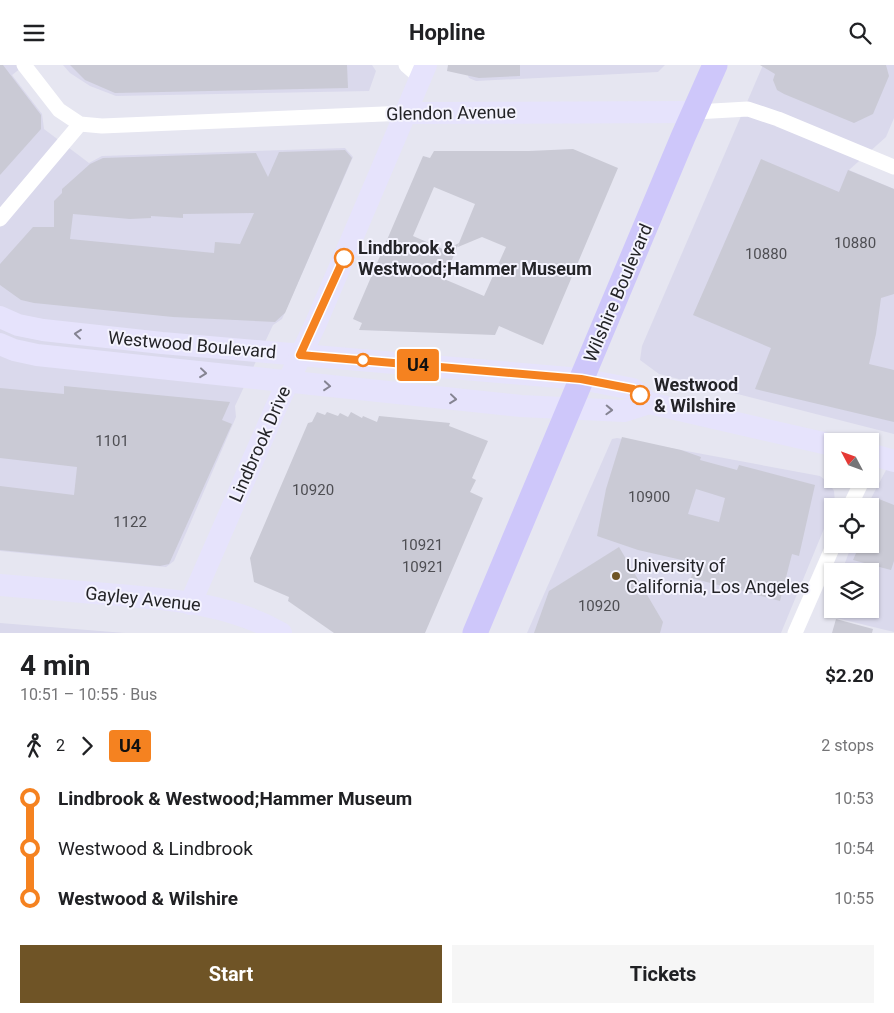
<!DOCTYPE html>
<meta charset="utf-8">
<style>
:root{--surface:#fff;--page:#f6f6f6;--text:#202124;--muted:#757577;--accent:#6f5426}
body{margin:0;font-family:Roboto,sans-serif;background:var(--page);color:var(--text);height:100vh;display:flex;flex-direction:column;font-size:19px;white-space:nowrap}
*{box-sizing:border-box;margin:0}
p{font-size:16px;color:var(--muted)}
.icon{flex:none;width:28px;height:28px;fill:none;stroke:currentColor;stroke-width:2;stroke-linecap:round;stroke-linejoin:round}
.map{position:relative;height:568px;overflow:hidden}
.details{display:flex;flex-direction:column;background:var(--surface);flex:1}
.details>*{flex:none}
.badge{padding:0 10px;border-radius:4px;font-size:18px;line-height:32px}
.needle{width:32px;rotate:311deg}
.controls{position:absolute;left:824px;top:368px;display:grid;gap:10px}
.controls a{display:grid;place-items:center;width:55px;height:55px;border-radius:0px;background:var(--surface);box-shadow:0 1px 4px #0004;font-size:25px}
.map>.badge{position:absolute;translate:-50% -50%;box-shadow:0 0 0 2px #fff}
.legs{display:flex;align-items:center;gap:8px;height:55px;padding:0 20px;font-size:16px}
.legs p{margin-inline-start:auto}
.headline{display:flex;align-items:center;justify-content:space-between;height:85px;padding:0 20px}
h1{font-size:28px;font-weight:700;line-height:38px}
.cta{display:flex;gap:10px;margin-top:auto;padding:10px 20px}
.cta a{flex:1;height:58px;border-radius:0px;background:var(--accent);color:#fff;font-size:20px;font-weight:700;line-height:58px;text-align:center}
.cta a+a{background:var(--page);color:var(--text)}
ul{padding:0 20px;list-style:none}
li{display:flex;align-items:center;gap:18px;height:50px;font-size:19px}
li i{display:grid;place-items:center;width:8px;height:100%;margin:0 6px;background:currentColor}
li i::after{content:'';width:12px;height:12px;margin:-6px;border:4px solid;border-radius:50%;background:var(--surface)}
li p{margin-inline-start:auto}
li:first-child i{background:linear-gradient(#0000 50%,currentColor 0)}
li:last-child i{background:linear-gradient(currentColor 50%,#0000 0)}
header{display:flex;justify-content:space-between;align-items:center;height:65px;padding:0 20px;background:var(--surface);font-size:22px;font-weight:700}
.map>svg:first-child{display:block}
</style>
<header><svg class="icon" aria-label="menu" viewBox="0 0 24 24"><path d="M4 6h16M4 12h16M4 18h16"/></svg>Hopline<svg class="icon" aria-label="search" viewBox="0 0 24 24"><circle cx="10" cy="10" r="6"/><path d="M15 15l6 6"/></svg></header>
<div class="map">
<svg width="894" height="568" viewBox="0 0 894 568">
<rect width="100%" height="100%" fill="#e6e6f1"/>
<g fill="#dad9ec">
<polygon points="0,0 25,0 12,10 42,49 44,64 89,98 102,91 345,83 353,92 282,254 273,260 235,341 236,352 174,496 166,502 0,486"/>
<polygon points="63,0 372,0 376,6 369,26 116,31 90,21 70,8"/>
<polygon points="463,0 665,0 658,7 476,16 469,13"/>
<polygon points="763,0 894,0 894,53 886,72 849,105 894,124 894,369 659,309 640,295 642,281"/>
<polygon points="617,373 820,411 829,418 834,426 835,437 781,568 527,568 612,374"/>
<polygon points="894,390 894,567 824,550 832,529 832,544 870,544 870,506 842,506 852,479 870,479 870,441 867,441"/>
<polygon points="0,558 125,568 0,568"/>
</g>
<g fill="#cacad5" fill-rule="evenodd">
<polygon points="0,0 3,0 41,50 41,64 0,110"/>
<polygon points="70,0 347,0 348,23 115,28 85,15"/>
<polygon points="448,0 520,0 520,11 479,13 447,6"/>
<polygon points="760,0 886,0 889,11 873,49 854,58 784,29 777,25 773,15 775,9"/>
<path d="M573,84l45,19 -75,177 -44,-19 -4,9 -136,-5 3,-7 -9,-4 70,-163 7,2 4,-7h95zM434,122l41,17 -16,39 -14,7 -32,-14zM482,172l24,10 -22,49 -40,-17 15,-36 -1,4z"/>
<path d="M345,85l7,8 -67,155 -10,9 -102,-5 -139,-14 -13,-3 -21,-15v-21l33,-37h21v-26l8,-8v-4l28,-25 13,-6 153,-5 12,24 11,-25zM254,148l-14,31 -25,-2 -1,11 -144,-14 3,-25 57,5 21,-1v-2l32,2v-4z"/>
<polygon points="761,94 839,127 848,105 894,124 894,229 881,233 876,269 869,299 894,305 894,357 755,324 771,283 693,250"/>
<polygon points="64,321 230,337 222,355 232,359 169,499 160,501 0,485 0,421 74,430 77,402 0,393 0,323 64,329"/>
<polygon points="317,347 325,350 327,347 338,351 340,348 348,352 351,347 362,353 363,351 377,357 379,351 450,358 449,361 488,376 472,413 476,415 470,427 483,433 425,568 334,568 288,536 289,532 254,517 250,493 308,358 312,357"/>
<path d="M622,372l59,13 20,7 -1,3 37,10 2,-5 76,20 -16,71 -7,-2 -12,47 -89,-23 4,-15 -57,-13 -41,-14 9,-47zM696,424l29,9 -6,24 -31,-8z"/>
<polygon points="879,434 894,440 894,496 891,505 853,495 860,479 870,479 870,456"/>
<polygon points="619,482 663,557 660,568 534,568 549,526"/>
<polygon points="836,554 873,564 872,568 832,568"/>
</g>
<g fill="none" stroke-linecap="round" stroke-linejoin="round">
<g stroke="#fff" stroke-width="15">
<polyline points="24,0 59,45 80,59 102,61 407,48"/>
<polyline points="406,0 421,13"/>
<polyline points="695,47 748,44 778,54 894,102"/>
<polyline points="0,154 80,59"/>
<polyline points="850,441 863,414"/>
<polyline points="795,568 834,479"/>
</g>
<g stroke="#e6e3fc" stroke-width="22">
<polyline points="407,48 695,47"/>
<polyline points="0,252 18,260 43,265 162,278 581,314 633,324 649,338 832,380"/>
<polyline points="0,279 14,285 37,290 521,341 624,346 649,338"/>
<polyline points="870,389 894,396"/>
<path d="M0,520c39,3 79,7 118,10 58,5 111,9 163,38"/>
<polyline points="190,539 277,340 316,258 426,0"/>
</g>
<polyline stroke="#cec7fa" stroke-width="25" points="475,568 683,72 715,0"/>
</g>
<defs><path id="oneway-chevron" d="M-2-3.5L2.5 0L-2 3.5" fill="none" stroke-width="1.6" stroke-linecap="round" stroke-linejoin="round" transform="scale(1.25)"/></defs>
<g stroke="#858492">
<use href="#oneway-chevron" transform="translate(78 269) rotate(-174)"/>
<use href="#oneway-chevron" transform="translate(203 308) rotate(6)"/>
<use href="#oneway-chevron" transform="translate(327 321) rotate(5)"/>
<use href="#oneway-chevron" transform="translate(453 334) rotate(6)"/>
<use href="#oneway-chevron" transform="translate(609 345) rotate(2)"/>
</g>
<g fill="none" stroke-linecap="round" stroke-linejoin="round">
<defs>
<polyline id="line-1" points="344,193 300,290 581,314 633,324 640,330"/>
</defs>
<use href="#line-1" stroke="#fff" stroke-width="11"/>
<use href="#line-1" stroke="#f58220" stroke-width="8"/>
</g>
<g fill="#fff" stroke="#f58220" stroke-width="2.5">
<circle cx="344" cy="193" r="9"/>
<circle cx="363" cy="295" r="6"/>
<circle cx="640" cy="330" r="9"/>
</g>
<circle fill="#6f5426" stroke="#f4f3fe" stroke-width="2" cx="616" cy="511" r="5"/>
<g text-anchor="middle" stroke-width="4" stroke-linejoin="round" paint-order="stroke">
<g font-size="15" fill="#4e4e53">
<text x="855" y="183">10880</text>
<text x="766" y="194">10880</text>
<text x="112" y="381">1101</text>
<text x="313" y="430">10920</text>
<text x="649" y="437">10900</text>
<text x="130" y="462">1122</text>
<text x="422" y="485">10921</text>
<text x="423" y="507">10921</text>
<text x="599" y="546">10920</text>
</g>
<g font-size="18" fill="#242428" stroke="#f4f3fe">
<text transform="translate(451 48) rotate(-1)" y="6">Glendon Avenue</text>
<text transform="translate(618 228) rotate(-67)" y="6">Wilshire Boulevard</text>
<text transform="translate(192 280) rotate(5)" y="6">Westwood Boulevard</text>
<text transform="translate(260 379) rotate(-66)" y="6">Lindbrook Drive</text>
<text transform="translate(143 534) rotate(6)" y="6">Gayley Avenue</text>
</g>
<g font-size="18" font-weight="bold" fill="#242428" stroke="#f4f3fe" text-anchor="start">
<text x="358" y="189">Lindbrook &amp;<tspan x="358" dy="21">Westwood;Hammer Museum</tspan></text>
<text x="654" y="326">Westwood<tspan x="654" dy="21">&amp; Wilshire</tspan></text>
</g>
<g font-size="18" fill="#242428" stroke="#f4f3fe" text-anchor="start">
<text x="626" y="507">University of<tspan x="626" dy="21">California, Los Angeles</tspan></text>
</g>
</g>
</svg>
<div class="controls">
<a><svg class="needle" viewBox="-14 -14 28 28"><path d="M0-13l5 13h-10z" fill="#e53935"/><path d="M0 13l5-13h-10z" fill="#757577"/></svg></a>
<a><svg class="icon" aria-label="locate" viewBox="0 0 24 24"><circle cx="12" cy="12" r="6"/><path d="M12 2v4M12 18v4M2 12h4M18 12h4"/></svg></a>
<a><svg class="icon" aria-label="layers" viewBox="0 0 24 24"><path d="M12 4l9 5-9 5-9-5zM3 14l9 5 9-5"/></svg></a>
</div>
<b class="badge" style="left:418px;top:300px;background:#f58220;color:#111">U4</b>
</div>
<section class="details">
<div class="headline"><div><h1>4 min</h1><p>10:51 – 10:55 · Bus</p></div><b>$2.20</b></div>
<div class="legs"><svg class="icon" aria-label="walk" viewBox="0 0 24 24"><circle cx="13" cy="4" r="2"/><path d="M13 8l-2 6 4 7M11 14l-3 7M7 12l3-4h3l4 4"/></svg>2<svg class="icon" aria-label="forward" viewBox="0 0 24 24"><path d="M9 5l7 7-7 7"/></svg><b class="badge" style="background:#f58220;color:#111">U4</b><p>2 stops</p></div>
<ul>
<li><i style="color:#f58220"></i><b>Lindbrook &amp; Westwood;Hammer Museum</b><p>10:53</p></li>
<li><i style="color:#f58220"></i><span>Westwood &amp; Lindbrook</span><p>10:54</p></li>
<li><i style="color:#f58220"></i><b>Westwood &amp; Wilshire</b><p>10:55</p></li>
</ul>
<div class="cta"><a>Start</a><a>Tickets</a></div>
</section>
